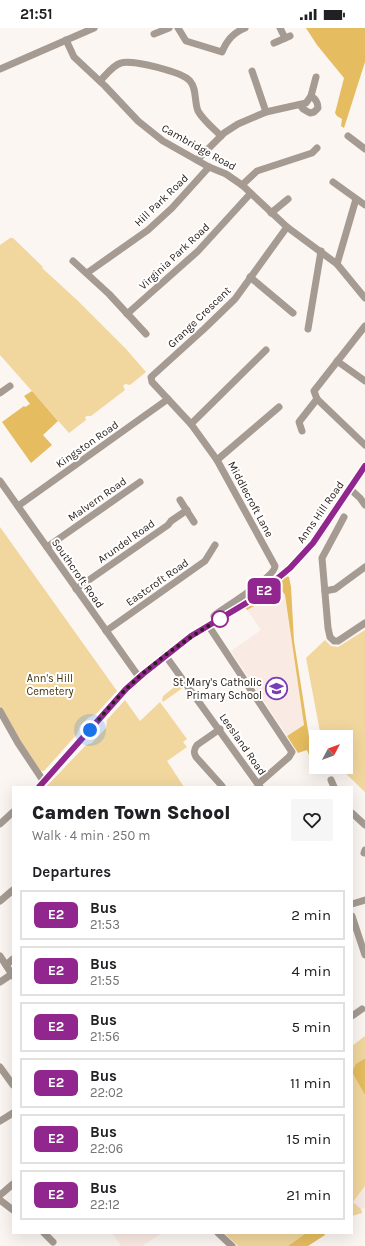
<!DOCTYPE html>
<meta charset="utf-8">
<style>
:root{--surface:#fff;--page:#f6f6f6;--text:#202124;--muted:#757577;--line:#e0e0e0}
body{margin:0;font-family:Karla,sans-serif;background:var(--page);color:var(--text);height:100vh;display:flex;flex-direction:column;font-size:15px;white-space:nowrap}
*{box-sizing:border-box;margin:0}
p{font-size:13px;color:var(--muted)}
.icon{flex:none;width:22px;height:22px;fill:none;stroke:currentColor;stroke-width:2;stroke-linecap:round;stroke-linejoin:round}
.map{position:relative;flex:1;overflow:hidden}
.details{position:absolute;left:12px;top:758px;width:341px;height:448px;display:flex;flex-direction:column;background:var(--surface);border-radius:0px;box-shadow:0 4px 16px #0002}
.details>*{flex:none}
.badge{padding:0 8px;border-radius:6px;font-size:14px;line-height:26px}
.needle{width:26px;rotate:49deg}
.controls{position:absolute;left:309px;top:702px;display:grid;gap:8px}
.controls a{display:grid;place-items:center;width:44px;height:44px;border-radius:0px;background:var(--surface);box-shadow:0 4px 16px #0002;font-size:20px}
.you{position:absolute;width:20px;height:20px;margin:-10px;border:3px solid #fff;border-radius:50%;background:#1a73e8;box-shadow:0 0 0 6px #1a73e833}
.map>.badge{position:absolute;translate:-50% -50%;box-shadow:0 0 0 2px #fff}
h2{padding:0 20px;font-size:15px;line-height:36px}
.round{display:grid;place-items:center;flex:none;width:42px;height:42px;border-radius:0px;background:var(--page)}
.headline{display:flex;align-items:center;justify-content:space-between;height:68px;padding:0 20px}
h1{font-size:19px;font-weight:800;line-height:30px}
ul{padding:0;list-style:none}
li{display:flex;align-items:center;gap:12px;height:50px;margin:0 8px 6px;padding:0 12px;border:2px solid var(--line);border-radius:0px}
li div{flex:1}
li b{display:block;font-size:15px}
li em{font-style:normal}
li .badge{min-width:44px;font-weight:700;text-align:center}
.status{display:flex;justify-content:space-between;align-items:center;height:28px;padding:0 20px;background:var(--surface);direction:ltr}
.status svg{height:11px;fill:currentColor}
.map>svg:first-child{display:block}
</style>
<div class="status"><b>21:51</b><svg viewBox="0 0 49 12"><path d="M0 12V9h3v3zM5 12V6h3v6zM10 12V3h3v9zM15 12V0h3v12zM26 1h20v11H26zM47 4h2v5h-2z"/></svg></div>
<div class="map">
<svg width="365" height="1218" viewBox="0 0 365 1218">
<rect width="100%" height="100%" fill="#fcf6f3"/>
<g fill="#faeae4">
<polygon points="280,564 282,564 285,567 304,697 287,708 231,623 261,602 247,582"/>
<polygon points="365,1158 365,1180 361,1181 353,1174"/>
<polygon points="112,1205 162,1205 142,1218 121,1218"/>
</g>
<g fill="#f1d69d">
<polygon points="10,210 13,210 43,239 42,240 77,272 126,321 146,344 130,357 125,356 123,358 125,362 91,388 87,388 85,389 86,392 69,405 0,327 0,217"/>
<polygon points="0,499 117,663 96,686 88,690 80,698 77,706 44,743 41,743 19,711 0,678"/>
<polygon points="365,602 365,764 339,739 346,739 346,709 321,709 306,630 325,612 331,618 338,619"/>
<polygon points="178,656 182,656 184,659 163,674 162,672 163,668"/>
<polygon points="125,672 140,693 160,674 187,711 183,714 187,719 167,733 184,759 46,759 86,717 92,715 106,700 107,692"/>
<polygon points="365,1008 365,1158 353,1174 361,1181 362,1185 352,1188 352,1018"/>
<polygon points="224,1205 306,1205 288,1218 238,1218"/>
</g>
<g fill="#e5bc5f">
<polygon points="306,0 365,0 365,34 344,100 341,98 342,91 337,88 335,85 344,50 317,17"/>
<polygon points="32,363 58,393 43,407 52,417 31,435 2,394 24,378 25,379 30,376 24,368"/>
<polygon points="286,548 289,549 291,559 294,613 310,715 316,737 313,738 307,722 298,725 287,708 304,697 285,567 283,564 280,564 247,582 245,579"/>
<polygon points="364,1031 365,1031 365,1067 352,1044 356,1036"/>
<polygon points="306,1205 324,1205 325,1207 308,1218 288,1218"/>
</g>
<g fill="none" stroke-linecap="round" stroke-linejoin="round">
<g stroke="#a59b92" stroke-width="7">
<path d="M178,0l8,13 36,11c5,-12 11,-19 23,-24"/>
<polyline points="280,0 285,10"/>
<polyline points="154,6 169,0"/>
<polyline points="66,12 74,29 105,58 138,93 163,113 209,139 226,146 242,157 287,199 337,236 365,270"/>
<polyline points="274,15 290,8"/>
<polyline points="0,41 94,0"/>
<polyline points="252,43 266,84"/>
<path d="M100,53c6,-6 13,-16 21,-18 10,-4 62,9 69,18 7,8 4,20 8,30 5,9 15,17 23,25"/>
<path d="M300,77l3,4 7,4 4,-1 4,-4c0,-5 -2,-9 -7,-12"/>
<polyline points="348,108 365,121"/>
<polyline points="197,132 224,105 238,96 266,84 306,75 311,68 316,49"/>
<polyline points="333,154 365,177"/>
<polyline points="242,157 257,143 312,125 317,120"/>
<polyline points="271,185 288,171"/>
<polyline points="73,233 109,266 146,306"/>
<polyline points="337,236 356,171"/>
<polyline points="87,245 148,202 172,180 209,139"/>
<polyline points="250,249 293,285"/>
<polyline points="127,286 198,223 250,166"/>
<polyline points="365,298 314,363 317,371 365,417"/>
<polyline points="308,301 321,223"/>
<polyline points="337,333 365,353"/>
<polyline points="0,365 10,358"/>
<polyline points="191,396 266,322"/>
<polyline points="302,403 299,394 317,371"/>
<polyline points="217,432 279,379"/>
<polyline points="0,453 139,649"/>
<polyline points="349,460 360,470 365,477"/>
<polyline points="180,472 194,494"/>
<polyline points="18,478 168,371"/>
<polyline points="344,489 322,530 328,600 330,609 334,613 338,613 365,595"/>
<polyline points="47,519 140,454"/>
<polyline points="76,561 168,497 171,493 187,482"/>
<polyline points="325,563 335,561 365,539"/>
<path d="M216,593l-2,-5 2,-2c11,-8 59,-37 59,-48l-58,-106 -26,-36 -39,-42 -1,-5 53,-48 31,-30 52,-72"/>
<polyline points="208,597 292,724 289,729 258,756"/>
<polyline points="106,603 205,533 215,517"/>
<polyline points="165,627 260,759"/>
<polyline points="0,683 18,715 44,754"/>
<path d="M220,701l-23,16c-3,4 -4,7 -1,12l26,29"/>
<polyline points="331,752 334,759"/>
<polyline points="39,759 124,663 146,643 191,608 253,571 280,549 301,529 321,505 333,484 365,438"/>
<polyline points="352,785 365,797"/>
<polyline points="0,796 13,784"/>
<polyline points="364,825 365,822"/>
<polyline points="0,873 13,862"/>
<polyline points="352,876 365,872"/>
<polyline points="352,888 365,927"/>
<polyline points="0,928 13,948"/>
<polyline points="6,937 13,931"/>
<polyline points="0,954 12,946"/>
<polyline points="352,988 362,981"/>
<polyline points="0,1039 13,1057"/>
<polyline points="0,1093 13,1085"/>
<polyline points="0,1167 13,1156"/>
<polyline points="0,1172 13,1182"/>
<polyline points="44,1205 53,1214"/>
<polyline points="218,1205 232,1218"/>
</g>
</g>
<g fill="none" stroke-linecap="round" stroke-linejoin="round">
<defs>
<polyline id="line" points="39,759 126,661 143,646 191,608 253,571 290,540 313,515 365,438"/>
</defs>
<use href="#line" stroke="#fff" stroke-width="9"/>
<use href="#line" stroke="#91268e" stroke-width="6"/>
<path stroke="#2b201b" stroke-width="4" stroke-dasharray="0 7.2" d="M90,702c12,-14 24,-29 37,-42 29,-28 62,-51 96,-71l-3,2"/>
</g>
<defs>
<symbol id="school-ring" viewBox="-11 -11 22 22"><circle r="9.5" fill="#fff" stroke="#783eb4" stroke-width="1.5"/><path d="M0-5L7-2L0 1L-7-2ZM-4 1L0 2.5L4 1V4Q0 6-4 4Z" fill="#783eb4"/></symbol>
</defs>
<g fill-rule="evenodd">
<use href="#school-ring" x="264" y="648" width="25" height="25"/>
</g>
<circle fill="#fff" stroke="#91268e" stroke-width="2" cx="220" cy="591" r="8"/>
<g text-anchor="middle" stroke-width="4" stroke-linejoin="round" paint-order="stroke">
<g font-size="11" fill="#2b201b" stroke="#fff">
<text transform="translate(199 119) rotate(29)" y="4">Cambridge Road</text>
<text transform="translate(161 172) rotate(-44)" y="4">Hill Park Road</text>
<text transform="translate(174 228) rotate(-43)" y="4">Virginia Park Road</text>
<text transform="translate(199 289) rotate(-44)" y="4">Grange Crescent</text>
<text transform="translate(87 416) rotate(-35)" y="4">Kingston Road</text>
<text transform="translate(97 471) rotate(-35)" y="4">Malvern Road</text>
<text transform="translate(251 471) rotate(62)" y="4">Middlecroft Lane</text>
<text transform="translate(320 484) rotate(-55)" y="4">Anns Hill Road</text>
<text transform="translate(126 513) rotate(-35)" y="4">Arundel Road</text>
<text transform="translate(78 545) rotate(55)" y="4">Southcroft Road</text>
<text transform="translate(157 554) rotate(-35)" y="4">Eastcroft Road</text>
<text transform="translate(243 716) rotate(55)" y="4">Leesland Road</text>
</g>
<g font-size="11" fill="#433209" stroke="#fff">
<text x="50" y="654">Ann's Hill<tspan x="50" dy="13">Cemetery</tspan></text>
</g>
<g font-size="11" fill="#2b201b" stroke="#fff" text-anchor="end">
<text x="262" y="658">St Mary's Catholic<tspan x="262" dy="13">Primary School</tspan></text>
</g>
</g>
</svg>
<div class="controls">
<a><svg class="needle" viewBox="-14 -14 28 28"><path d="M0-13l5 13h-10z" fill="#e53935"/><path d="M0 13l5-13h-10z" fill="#757577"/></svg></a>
</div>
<div class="you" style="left:90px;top:702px"></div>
<b class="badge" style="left:264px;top:563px;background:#91268e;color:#fff">E2</b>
<section class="details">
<div class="headline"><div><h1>Camden Town School</h1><p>Walk · 4 min · 250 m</p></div><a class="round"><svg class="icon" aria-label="heart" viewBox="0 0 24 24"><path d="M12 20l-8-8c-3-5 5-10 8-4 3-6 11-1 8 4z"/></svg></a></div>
<h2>Departures</h2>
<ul>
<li><span class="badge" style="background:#91268e;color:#fff">E2</span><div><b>Bus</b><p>21:53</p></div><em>2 min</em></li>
<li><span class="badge" style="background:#91268e;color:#fff">E2</span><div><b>Bus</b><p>21:55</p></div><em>4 min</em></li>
<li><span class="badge" style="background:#91268e;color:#fff">E2</span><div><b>Bus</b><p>21:56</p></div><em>5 min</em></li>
<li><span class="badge" style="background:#91268e;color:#fff">E2</span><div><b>Bus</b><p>22:02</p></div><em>11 min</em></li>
<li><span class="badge" style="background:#91268e;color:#fff">E2</span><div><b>Bus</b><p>22:06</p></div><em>15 min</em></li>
<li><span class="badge" style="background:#91268e;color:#fff">E2</span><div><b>Bus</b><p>22:12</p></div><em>21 min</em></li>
</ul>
</section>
</div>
